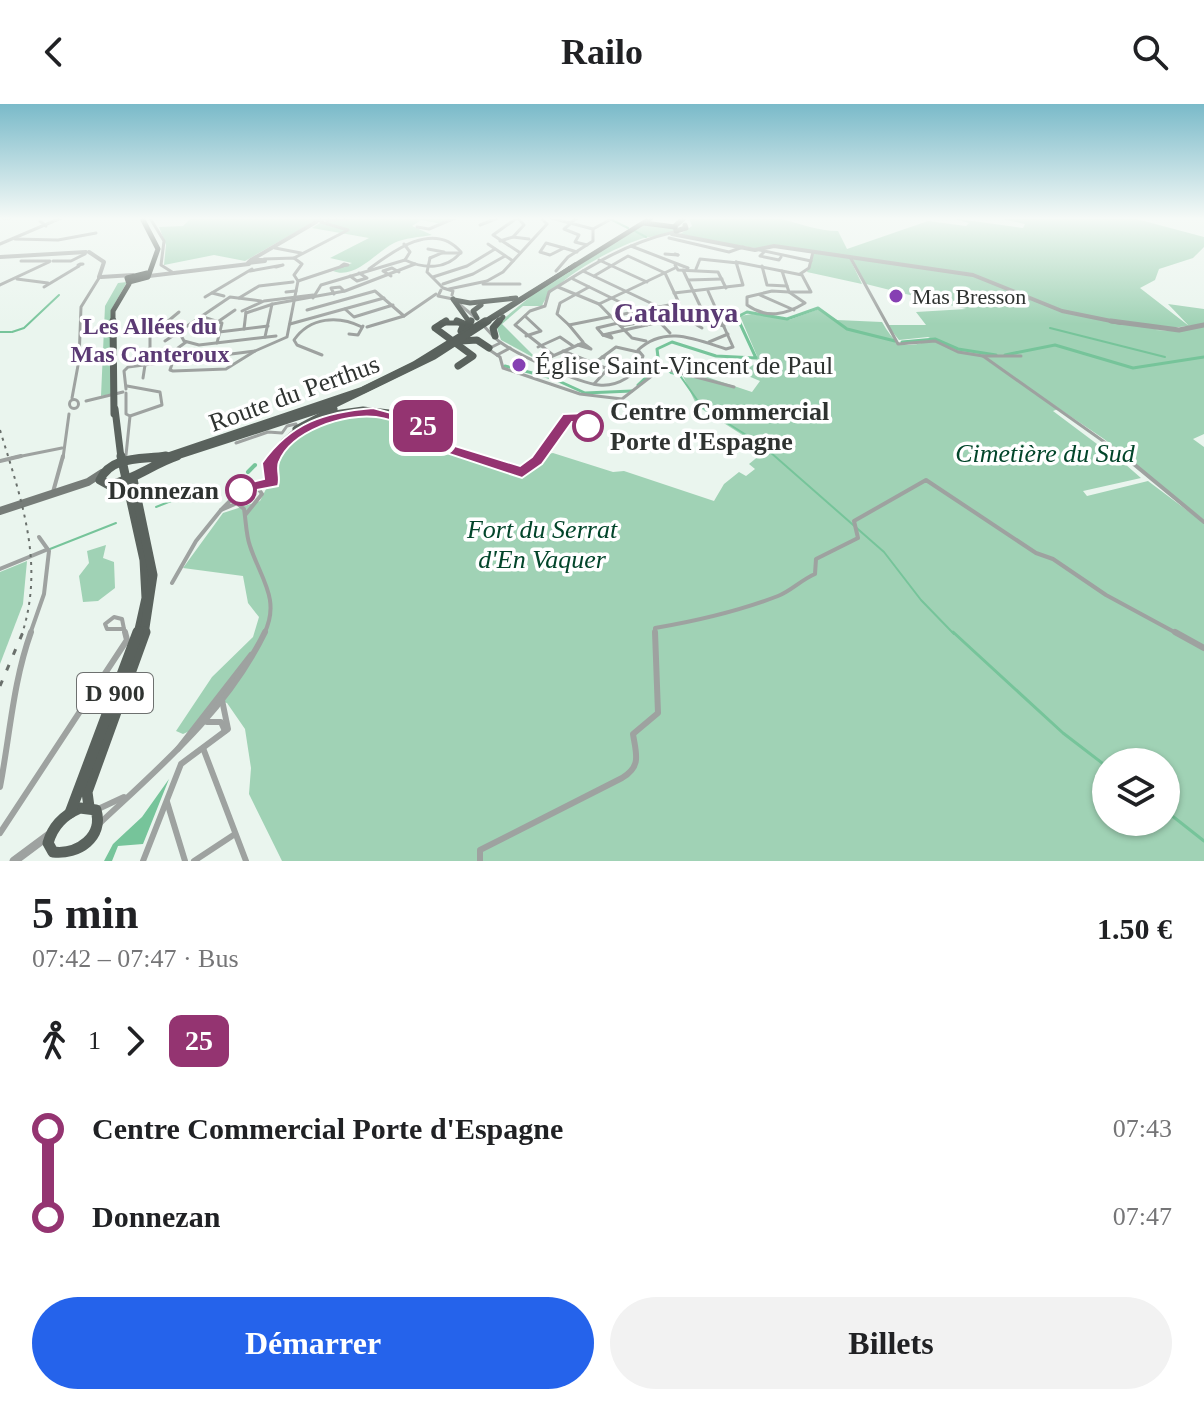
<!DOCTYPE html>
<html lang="fr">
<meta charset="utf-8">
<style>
:root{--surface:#fff;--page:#f2f2f2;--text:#202124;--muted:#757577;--accent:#2563eb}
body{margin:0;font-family:"Times New Roman",serif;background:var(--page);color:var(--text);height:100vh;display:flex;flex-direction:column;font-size:30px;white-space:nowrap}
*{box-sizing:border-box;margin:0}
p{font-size:26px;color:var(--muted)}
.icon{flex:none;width:44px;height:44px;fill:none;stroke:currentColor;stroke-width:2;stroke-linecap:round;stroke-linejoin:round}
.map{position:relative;height:757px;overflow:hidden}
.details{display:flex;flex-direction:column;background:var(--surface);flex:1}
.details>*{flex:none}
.badge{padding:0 16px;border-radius:12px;font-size:28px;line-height:52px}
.buttons{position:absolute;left:1092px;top:644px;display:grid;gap:16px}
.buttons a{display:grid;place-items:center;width:88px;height:88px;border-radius:50%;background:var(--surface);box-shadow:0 2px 6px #0004;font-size:40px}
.map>.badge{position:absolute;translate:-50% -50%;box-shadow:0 0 0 4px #fff}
.legs{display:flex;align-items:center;gap:12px;height:88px;padding:0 32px;font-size:26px}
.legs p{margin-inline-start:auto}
.head{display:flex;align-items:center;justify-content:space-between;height:136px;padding:0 32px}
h1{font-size:44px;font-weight:800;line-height:60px}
.button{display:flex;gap:16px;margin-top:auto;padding:16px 32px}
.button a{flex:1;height:92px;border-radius:48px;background:var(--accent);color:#fff;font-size:32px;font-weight:800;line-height:92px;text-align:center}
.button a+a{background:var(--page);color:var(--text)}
ul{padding:0 32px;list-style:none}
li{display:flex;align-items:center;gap:28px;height:88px;font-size:30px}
li i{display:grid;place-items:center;width:12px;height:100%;margin:0 10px;background:currentColor}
li i::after{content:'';width:20px;height:20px;margin:-10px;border:6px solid;border-radius:50%;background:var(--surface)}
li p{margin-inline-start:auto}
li:first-child i{background:linear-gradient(#0000 50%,currentColor 0)}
li:last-child i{background:linear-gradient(currentColor 50%,#0000 0)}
header{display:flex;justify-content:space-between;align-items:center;height:104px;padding:0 32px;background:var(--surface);font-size:36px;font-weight:800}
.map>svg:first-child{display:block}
</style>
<header><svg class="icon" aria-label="back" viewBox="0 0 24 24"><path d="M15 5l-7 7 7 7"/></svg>Railo<svg class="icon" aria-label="search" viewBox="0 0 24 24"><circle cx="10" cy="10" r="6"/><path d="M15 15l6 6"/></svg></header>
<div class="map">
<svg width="1204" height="757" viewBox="0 0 1204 757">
<rect width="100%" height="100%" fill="#eaf5ee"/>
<g fill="#a0d2b5" fill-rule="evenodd">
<polygon points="191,114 315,114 313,118 245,157 214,151 164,161 166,141 159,123 183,122"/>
<path d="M359,114h94l-11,6 -21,-4 -9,6 20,9c-12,2 -28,3 -38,8 -18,9 -39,37 -61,28l19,-8 -22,-5 39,-20 -57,-10 8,-5z"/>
<path d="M689,114c28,0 62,-6 89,0 20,5 40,13 60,13l9,18 81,-28 38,5 3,-3 -18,-5 72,10 2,-4 -23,-5 131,-1 71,19v10l-11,11 -34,11 -4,11 -15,8 49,38 -21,-22 36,5v15l-49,6 25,1 24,-5v108l-11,5 11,8v73l-100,-81 -123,-83 77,53 -5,2 44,33h5l39,34 -58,13 4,5 61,-15 56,42v338h-922l-33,-67 2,-26 -6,-39 -18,-26 -12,-3 -23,30 -9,4 -7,-3 36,-54 41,-40 6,-20 -11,-14 -5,-27 -60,-8 40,-55 37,-12 6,-12 9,-8c1,-6 -4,-12 -3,-18 1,-6 8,-12 11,-15 32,-37 81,-39 125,-26l-4,4 13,5 -4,5 6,4 104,35c13,-4 15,-20 30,-22l60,19 11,-1 90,30 10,-17 15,-12 7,4 9,-7 -6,-5 17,-14 -69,-44 -15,-32 25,3 45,15 8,-11 -19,-8 15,-10 1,-7 -17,-40 12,-2 37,6 30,-11 18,11 45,2c16,27 21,26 52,18l-6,-3 -29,3 -12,-15h39l-10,-13 50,-3 -100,-25 -17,-27 13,27 -55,-12 7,-20 -40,-6 -14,3 -81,-14 13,-9zM1106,658h60v60h-60z"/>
<path d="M646,119l25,3 3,5c-10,7 -19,4 -30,7 -28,8 -92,42 -102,68h-19l-21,18 36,36 -37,-20 -5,-15 40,-33z"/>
<polygon points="127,178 111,206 111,290 101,292 105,202 118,179"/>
<polygon points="106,441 103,454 114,458 115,484 98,497 83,498 79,472 89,459 87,447"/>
<polygon points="27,457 23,500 0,560 0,468"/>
</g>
<polygon fill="#76c49a" points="169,675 143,740 118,742 112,757 104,757 113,740 142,713"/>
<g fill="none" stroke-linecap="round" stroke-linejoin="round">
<g stroke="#76c49a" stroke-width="2">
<polyline points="608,114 628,124"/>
<polyline points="633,126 646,133"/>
<polyline points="1050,224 1165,253"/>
<polyline points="0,228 11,228"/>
<polyline points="12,228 24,224 59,191"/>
<polyline points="658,257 671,269 680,271"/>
<polyline points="681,273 702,303 762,341 884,448 921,496 954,530"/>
<polyline points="156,403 204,384"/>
<polyline points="50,445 116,419"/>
</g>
<g stroke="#76c49a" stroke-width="3">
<polyline points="953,528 1063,629 1106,662"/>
<polyline points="1166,707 1204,737"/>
</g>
<g stroke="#76c49a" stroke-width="3">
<polyline points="902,238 935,235 958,245 996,251"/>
<polyline points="1005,251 1055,241 1133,264 1204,253"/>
<polyline points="505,262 552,274 585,289 632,287"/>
<polyline points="638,281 659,261 657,245 672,238 716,252 756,254 737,213 747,208 787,215 818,204 847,225 895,237"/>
</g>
<polyline stroke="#76c49a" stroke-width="4" points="248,368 255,361"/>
<g stroke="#9ea2a0" stroke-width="3">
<polyline points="3,114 10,114"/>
<polyline points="150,114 164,137 161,161 172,168"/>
<polyline points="517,114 493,131 519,148"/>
<polyline points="551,114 593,125 613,114"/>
<polyline points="40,117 46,122"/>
<polyline points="570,119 577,114"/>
<polyline points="570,120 564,125 579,131 575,138 587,141"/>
<polyline points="480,121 498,114"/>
<polyline points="417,123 429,125 455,114"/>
<polyline points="513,133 529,135"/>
<polyline points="669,134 729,148 743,143"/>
<polyline points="15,135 58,136 96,129"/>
<polyline points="500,137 513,133 524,121 518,114"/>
<polygon points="546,139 564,144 550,151 540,148"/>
<polyline points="0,140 61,114"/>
<polyline points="404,140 410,148 405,156"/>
<polyline points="488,140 513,157"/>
<polyline points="631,142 688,164"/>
<polyline points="275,144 301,149"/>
<polyline points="564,144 577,148"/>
<polyline points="428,145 444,148 430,154"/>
<polyline points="760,146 811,157"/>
<polyline points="764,148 760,152 779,156 781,153"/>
<polyline points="443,149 461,149"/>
<polyline points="665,150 678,151"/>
<polyline points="675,150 678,151"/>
<polyline points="850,153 898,240 935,237 958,248 983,252 1127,354"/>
<polyline points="294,154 348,126 321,118"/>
<polyline points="430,154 427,168 443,184 453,187 452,191"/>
<polyline points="599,156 647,178"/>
<polyline points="21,157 50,157"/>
<polyline points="53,157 71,157 85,150"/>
<polyline points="736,158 782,167"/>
<polygon points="80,160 83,160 78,161"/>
<polygon points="344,160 348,161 341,162"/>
<polyline points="675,161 678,166 718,168 726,184"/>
<polyline points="762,162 767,181 787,182"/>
<path d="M369,165c24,-18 65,-49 92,-17 -14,18 -37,17 -56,8"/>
<polyline points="696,165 700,155 738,159"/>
<polyline points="683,166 703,208 720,213"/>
<polyline points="250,167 283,161 276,163"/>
<polyline points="556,167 568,153 593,137 593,125"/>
<polyline points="583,167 657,202"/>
<polygon points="782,167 802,171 811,188 789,188"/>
<polyline points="800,170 809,164 813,148"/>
<polyline points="350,172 357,177 367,174 359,169"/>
<polyline points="391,172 383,167 392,164 399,168"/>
<polyline points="433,173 467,162 495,145"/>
<polyline points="17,175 48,179"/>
<polyline points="573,175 638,207"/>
<polyline points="688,176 722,175"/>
<polyline points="298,177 343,162"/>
<polyline points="443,180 473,170 505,152"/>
<polyline points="483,180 520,180"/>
<polyline points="0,181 49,158"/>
<polyline points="44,183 79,162"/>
<polyline points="558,183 599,200 632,234 646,237"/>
<polyline points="589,183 560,199 557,210 569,221 679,199 665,169 628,152 594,172"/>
<polyline points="449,185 487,177 503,168 547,120 541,114"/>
<polyline points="441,186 438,192 453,195 476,214"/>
<path d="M772,187l17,1 16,11c-20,12 -38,16 -58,2v-8z"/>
<polyline points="286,188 296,187"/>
<polyline points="212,189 224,192"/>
<polyline points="674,189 743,181 736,158"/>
<polyline points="334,190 331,184 340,183 344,187"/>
<polyline points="760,191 794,206"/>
<polyline points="205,193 252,165"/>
<polyline points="239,194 259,182 293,178"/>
<polyline points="313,194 321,181 405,156"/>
<polyline points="599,200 675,164"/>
<polyline points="345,205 354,213 393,201"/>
<polyline points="647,205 670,229"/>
<polyline points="235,206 206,226 211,229 268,222"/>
<polyline points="307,206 375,187 404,212"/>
<polyline points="242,207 264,197 313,191"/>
<polyline points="246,209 273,200 345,187 415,160"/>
<polyline points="203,213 222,219 217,239"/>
<polyline points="526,213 541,227 526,232"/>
<polyline points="683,213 702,224"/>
<polyline points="688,213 724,222"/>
<polyline points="290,220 384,194"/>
<path d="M482,220c6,6 11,13 18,18 18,13 78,41 99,43 18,2 41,-11 44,-29l-5,-6c27,-25 57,-11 88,-1l7,-2 -25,-56"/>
<polyline points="569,221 583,238"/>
<polyline points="621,222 642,218 647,221"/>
<polyline points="367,223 404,212 436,190"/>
<polyline points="244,225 246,208"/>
<polyline points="179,228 184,237 199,241 276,232"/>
<polyline points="349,230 358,231 363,222"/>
<polyline points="603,231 703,208"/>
<polyline points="603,231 597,224 618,219"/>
<polyline points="603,231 612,234 609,230"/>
<polyline points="265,233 272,200"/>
<polyline points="165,237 230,193 261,197"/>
<polyline points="709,238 728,230"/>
<polyline points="500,239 488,245 500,253 503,264 580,290 622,295 662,264 734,283"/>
<polygon points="583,239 591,245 578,241"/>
<polyline points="538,243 560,233 573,242"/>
<polyline points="563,247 608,265"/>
<path d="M322,251l-25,-10 -3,-5c16,-23 44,-25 68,-13"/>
<polyline points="497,251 510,244"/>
<path d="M553,251l-38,-30 15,-14 15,-5 4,-14c41,-26 77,-49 125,-60"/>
<polyline points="983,252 1021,252"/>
<polyline points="602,253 638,264"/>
<polyline points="139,254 152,251"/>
<polyline points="174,254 178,244 186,238"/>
<polyline points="173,257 170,266 173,267 226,265 255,247"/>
<polyline points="539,258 578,241"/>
<polyline points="150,259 150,232 179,208"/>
<polyline points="593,260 616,243 638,248"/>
<polyline points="561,266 580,254"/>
<polyline points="143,274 145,261"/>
<polyline points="594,280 615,257"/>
<polyline points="127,282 160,288 162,301 130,312"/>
<polyline points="126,285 124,267 128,263 255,247 287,233 298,177 294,171 302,160 294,154 264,155"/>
<polyline points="126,289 126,310 130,312 126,351"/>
<polyline points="72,294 79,256 81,203 99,174"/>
<circle cx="74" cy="300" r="4.5"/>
<polyline points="86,297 123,288"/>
<polyline points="236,339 268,328 282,329 287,322 296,320 296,325 282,337"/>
<polyline points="12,354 62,344"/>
<polyline points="63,354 69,310"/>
</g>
<g stroke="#9ea2a0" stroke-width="4">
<polyline points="1124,352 1204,418"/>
<polyline points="0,357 21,352"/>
<polyline points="53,388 63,352"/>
<polyline points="232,395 221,406 235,400"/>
<path d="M246,410l16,-20 -4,-6 -14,1 -11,11 11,9c2,12 2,26 6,37 11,33 31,54 14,88"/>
<polyline points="0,465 46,446"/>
<polyline points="172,479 196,437 221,406"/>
<polygon points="114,513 122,515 124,525 107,525 105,520"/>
<polyline points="124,525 126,530"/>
<polyline points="30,530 44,490 49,447 39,433"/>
<path d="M655,530v-6c41,-7 84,-17 123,-32 13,-5 23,-16 37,-22l1,-15 42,-21 -4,-17 72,-41 110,73 17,6 53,36 72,39"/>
</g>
<g stroke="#9ea2a0" stroke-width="6">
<polyline points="1175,528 1204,544"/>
<polyline points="207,618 221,618 225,627"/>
<polyline points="203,644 246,757"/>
<polyline points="178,645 251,551"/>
<path d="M0,683c10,-52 13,-105 31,-155"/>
<polyline points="167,698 185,757"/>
<polyline points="96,706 124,693"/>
<path d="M100,719c62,-58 127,-113 165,-191"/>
<polyline points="0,729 127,536 125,528"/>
<polyline points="143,757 181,660 228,625 222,596"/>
<polyline points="194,757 235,730"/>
<path d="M480,757v-11l142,-72c20,-12 14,-24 11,-44l25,-21 -3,-81"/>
</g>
<g stroke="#9ea2a0" stroke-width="4">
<polyline points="319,114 315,117 326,114"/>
<polyline points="327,116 349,114"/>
<polyline points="672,130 755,146 774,142 973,171 1062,207 1121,219"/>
<polyline points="89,148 104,158 99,173"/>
<polyline points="0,153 86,148"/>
<polyline points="255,154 265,157 248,159 251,156 316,118"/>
<polyline points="149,172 249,160"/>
<polyline points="101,173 133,171"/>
</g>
<polyline stroke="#9ea2a0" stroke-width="5" points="1111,217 1179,226 1204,221"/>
<polyline stroke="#9ea2a0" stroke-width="9" points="14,757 49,731"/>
<polyline stroke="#767c78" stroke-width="5" points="683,115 675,122 676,127 686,124 685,121"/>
<polyline stroke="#767c78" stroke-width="8" points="0,407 88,378 102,369"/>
<g stroke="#5a625d" stroke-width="5">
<polyline points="644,119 675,123"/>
<polyline points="569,165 575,161"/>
<polyline points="569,165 651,114"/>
<polyline points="129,178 148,173 158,145 142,114"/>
<polyline points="453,195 470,219"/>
<polyline points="454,196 470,199 516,194"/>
<polyline points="477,214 473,207 481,201"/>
<polyline points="113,219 113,207 129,180 127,174 147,169"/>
<polyline points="441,219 462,219"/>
<polyline points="482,219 569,165"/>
<polyline points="485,219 569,165"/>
<polyline points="498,219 503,213"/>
</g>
<g stroke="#5a625d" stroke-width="7">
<polyline points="113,217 114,310"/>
<polyline points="446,217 435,224 473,252 458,262"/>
<polyline points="457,217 464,220 461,227"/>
<polyline points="467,226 471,217"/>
<polyline points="495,232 493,224 499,217"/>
<polyline points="461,237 477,236 489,244"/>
<polyline points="115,305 121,354"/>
<polyline points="327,311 363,306 389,309"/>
<polyline points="296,325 334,305"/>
<polyline points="149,354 165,353 363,286 414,261 485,217"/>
<polyline points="171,354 331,302 434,252 488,217"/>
</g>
<g stroke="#5a625d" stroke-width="9">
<polyline points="121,352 144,456 146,494 138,530"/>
<path d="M166,352c-23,4 -55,-1 -66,24l9,5c25,-5 44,-21 68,-29"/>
<polyline points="133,375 153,471 144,530"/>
</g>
<g stroke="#5a625d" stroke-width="11">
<polyline points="89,703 87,688 145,528"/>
<path d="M80,704l16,2c8,27 -18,45 -43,42l-5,-9c5,-18 16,-28 32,-35z"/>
<polyline points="70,709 138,528"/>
</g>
<path stroke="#6a706c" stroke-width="2" stroke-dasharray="3 5" stroke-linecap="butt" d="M0,326c21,69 45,133 22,204"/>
<polyline stroke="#6a706c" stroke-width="3" stroke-dasharray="6 11" stroke-linecap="butt" points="0,582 23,528"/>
</g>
<linearGradient id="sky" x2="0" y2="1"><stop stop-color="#7abac9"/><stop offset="0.52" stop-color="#f6faf7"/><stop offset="1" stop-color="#f6faf7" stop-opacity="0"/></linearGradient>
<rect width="1204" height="220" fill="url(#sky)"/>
<path fill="#943471" stroke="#fff" stroke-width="2" d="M373,304l58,16 -2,14 91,28 12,-9 31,-43 24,-1 11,9 -10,8 -7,-4 3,-4h-12l-30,42 -20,14 -103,-34 -5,-6 4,-9c-14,-5 -28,-10 -42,-12 -31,-4 -85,14 -97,45 -3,7 2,16 -1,24l-42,8v-8l28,-7 -2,-16c29,-41 63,-51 111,-55z"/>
<g fill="#8640b3" stroke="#fff" stroke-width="3">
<circle cx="896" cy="192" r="8"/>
<circle cx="519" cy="261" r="8"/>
</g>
<g fill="#fff" stroke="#943471" stroke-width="4">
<circle cx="588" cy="322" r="14"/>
<circle cx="241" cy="386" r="14"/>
</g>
<g text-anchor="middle" stroke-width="7" stroke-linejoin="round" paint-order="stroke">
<g font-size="22" fill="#2f3331" stroke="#fff" text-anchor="start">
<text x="912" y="200">Mas Bresson</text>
</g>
<g font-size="24" font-weight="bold" fill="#5b3a74" stroke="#fff">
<text x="150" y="230">Les Allées du<tspan x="150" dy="28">Mas Canteroux</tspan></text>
</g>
<rect fill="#fff" stroke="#6d706f" stroke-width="2" x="77" y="569" width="76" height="40" rx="6"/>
<g font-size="24" font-weight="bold" fill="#2f3331">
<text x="115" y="597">D 900</text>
</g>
<g font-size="26" fill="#2f3331" stroke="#fff" text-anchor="start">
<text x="535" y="270">Église Saint-Vincent de Paul</text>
</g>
<g font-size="26" fill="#2f3331" stroke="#fff">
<text transform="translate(294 289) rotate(-20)" y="9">Route du Perthus</text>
</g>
<g font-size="26" font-weight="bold" fill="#2f3331" stroke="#fff" text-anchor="start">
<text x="610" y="316">Centre Commercial<tspan x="610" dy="30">Porte d'Espagne</tspan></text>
<text x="219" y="395" text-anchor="end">Donnezan</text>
</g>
<g font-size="26" font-style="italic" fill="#02452a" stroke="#fff">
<text x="1045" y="358">Cimetière du Sud</text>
<text x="542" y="434">Fort du Serrat<tspan x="542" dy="30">d'En Vaquer</tspan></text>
</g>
<g font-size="28" font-weight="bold" fill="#5b3a74" stroke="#fff">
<text x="676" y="218">Catalunya</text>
</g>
</g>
</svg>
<div class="buttons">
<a><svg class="icon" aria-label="layers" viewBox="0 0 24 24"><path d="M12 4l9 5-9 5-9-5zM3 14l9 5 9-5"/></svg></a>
</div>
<b class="badge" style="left:423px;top:322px;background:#943471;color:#fff">25</b>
</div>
<section class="details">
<div class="head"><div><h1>5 min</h1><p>07:42 – 07:47 · Bus</p></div><b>1.50 €</b></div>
<div class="legs"><svg class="icon" aria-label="walk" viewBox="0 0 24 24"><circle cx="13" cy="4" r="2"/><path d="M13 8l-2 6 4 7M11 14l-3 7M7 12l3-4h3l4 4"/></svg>1<svg class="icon" aria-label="forward" viewBox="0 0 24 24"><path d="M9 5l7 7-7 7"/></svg><b class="badge" style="background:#943471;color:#fff">25</b></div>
<ul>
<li><i style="color:#943471"></i><b>Centre Commercial Porte d'Espagne</b><p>07:43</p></li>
<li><i style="color:#943471"></i><b>Donnezan</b><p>07:47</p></li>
</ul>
<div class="button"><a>Démarrer</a><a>Billets</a></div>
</section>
